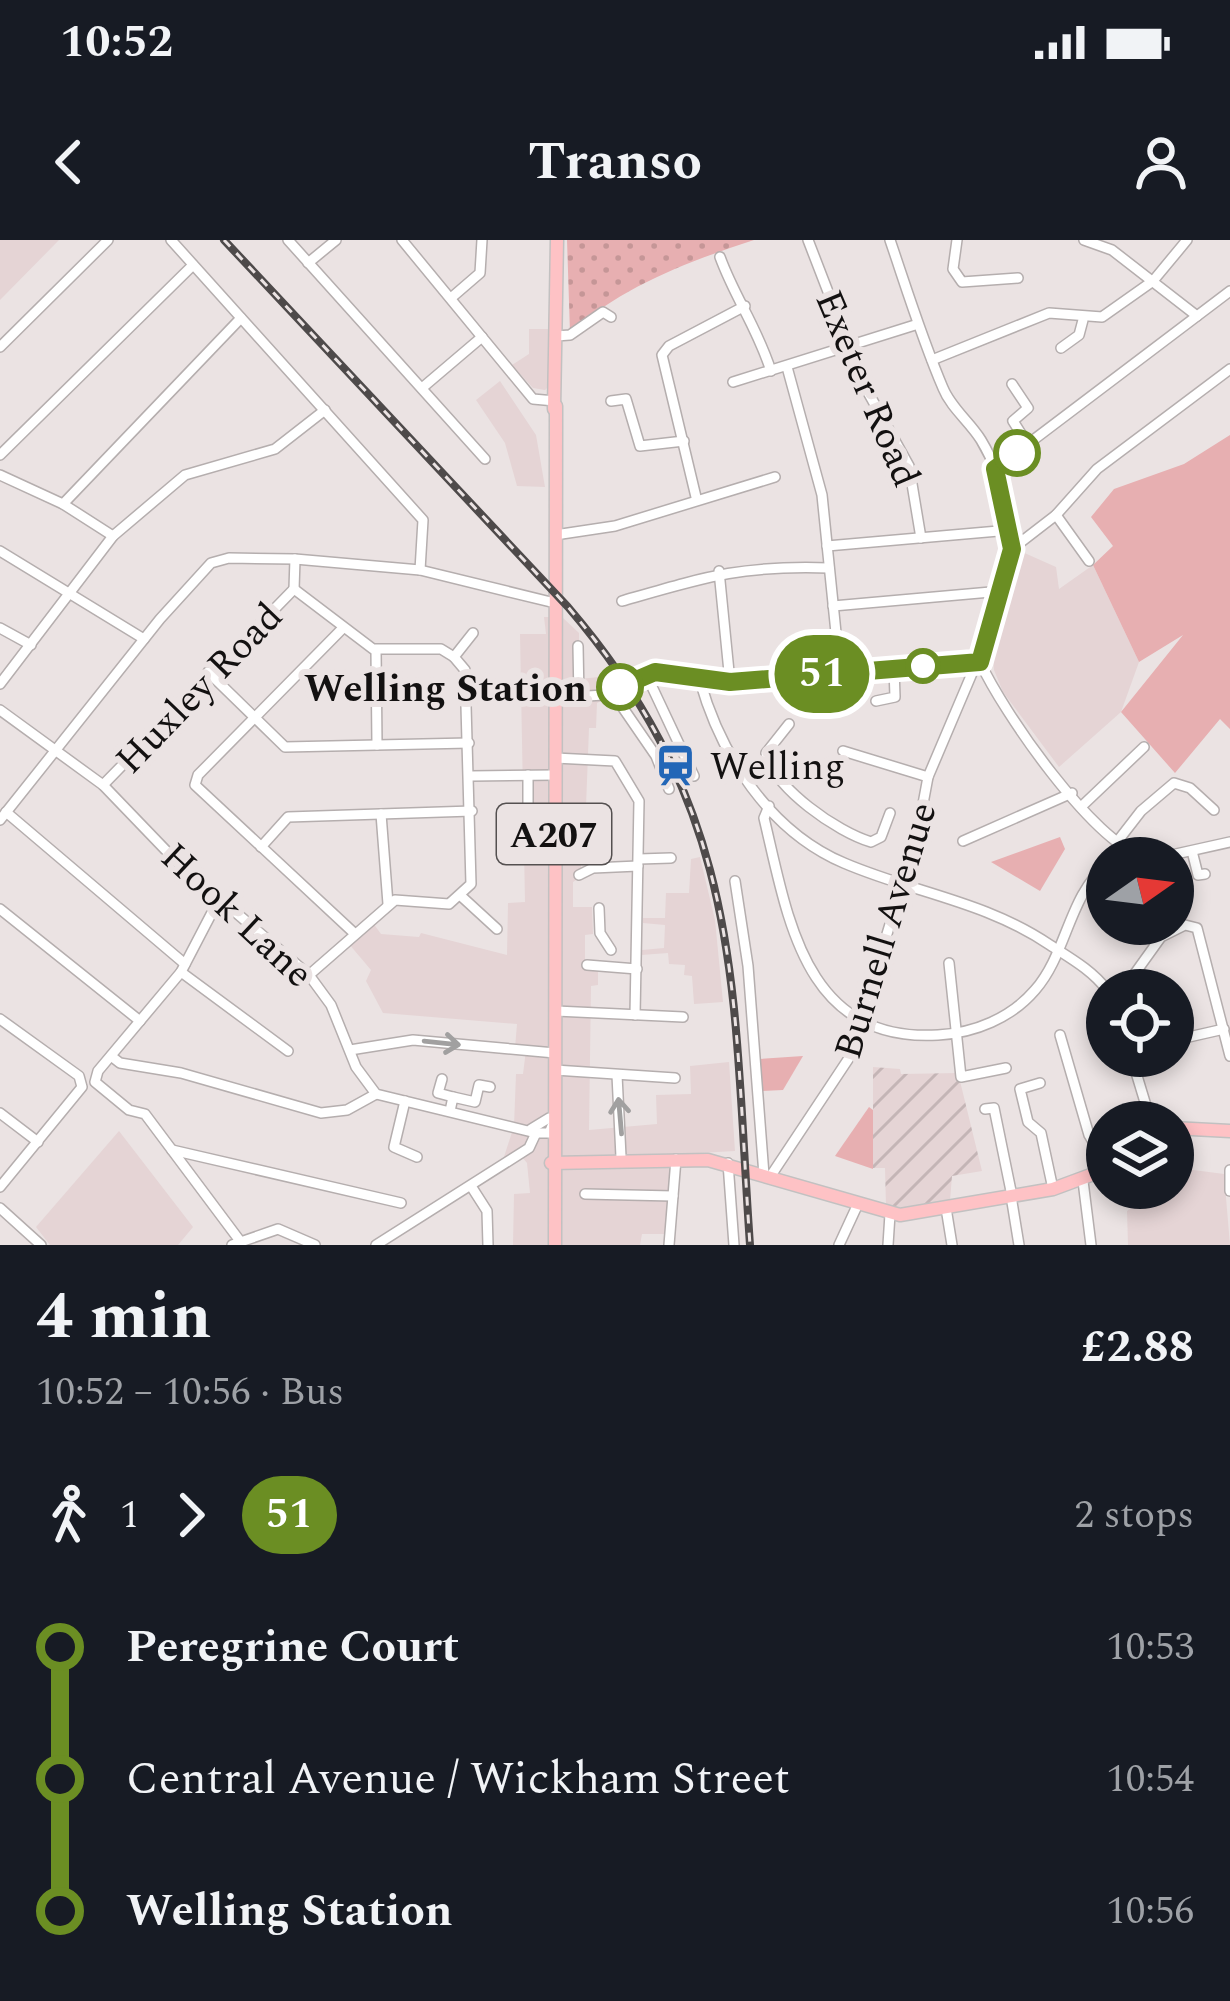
<!DOCTYPE html>
<meta charset="utf-8">
<style>
:root{--surface:#171b24;--page:#242831;--text:#f1f3f6;--muted:#9ea1a6}
body{margin:0;font-family:Spectral,serif;background:var(--page);color:var(--text);height:100vh;display:flex;flex-direction:column;font-size:45px;white-space:nowrap}
*{box-sizing:border-box;margin:0}
p{font-size:39px;color:var(--muted)}
.icon{flex:none;width:66px;height:66px;fill:none;stroke:currentColor;stroke-width:2;stroke-linecap:round;stroke-linejoin:round}
.map{position:relative;height:1005px;overflow:hidden}
.side{display:flex;flex-direction:column;background:var(--surface);flex:1}
.side>*{flex:none}
.badge{padding:0 24px;border-radius:39px;font-size:42px;line-height:78px}
.needle{width:78px;rotate:76deg}
.buttons{position:absolute;left:1086px;top:597px;display:grid;gap:24px}
.buttons a{display:grid;place-items:center;width:108px;height:108px;border-radius:50%;background:var(--surface);box-shadow:0 6px 18px #0003;font-size:60px}
.map>.badge{position:absolute;translate:-50% -50%;box-shadow:0 0 0 6px #fff}
.legs{display:flex;align-items:center;gap:18px;height:132px;padding:0 36px;font-size:39px}
.legs p{margin-inline-start:auto}
.head{display:flex;align-items:center;justify-content:space-between;height:204px;padding:0 36px}
h1{font-size:66px;font-weight:700;line-height:90px}
ul{padding:0 36px;list-style:none}
li{display:flex;align-items:center;gap:42px;height:132px;font-size:45px}
li i{display:grid;place-items:center;width:18px;height:100%;margin:0 15px;background:currentColor}
li i::after{content:'';width:30px;height:30px;margin:-15px;border:9px solid;border-radius:50%;background:var(--surface)}
li p{margin-inline-start:auto}
li:first-child i{background:linear-gradient(#0000 50%,currentColor 0)}
li:last-child i{background:linear-gradient(currentColor 50%,#0000 0)}
.status{display:flex;justify-content:space-between;align-items:center;height:84px;padding:0 60px;background:var(--surface);direction:ltr}
.status svg{height:33px;fill:currentColor}
header{display:flex;justify-content:space-between;align-items:center;height:156px;padding:0 36px;background:var(--surface);font-size:54px;font-weight:700}
.map>svg:first-child{display:block}
</style>
<div class="status"><b>10:52</b><svg viewBox="0 0 49 12"><path d="M0 12V9h3v3zM5 12V6h3v6zM10 12V3h3v9zM15 12V0h3v12zM26 1h20v11H26zM47 4h2v5h-2z"/></svg></div>
<header><svg class="icon" aria-label="back" viewBox="0 0 24 24"><path d="M15 5l-7 7 7 7"/></svg>Transo<svg class="icon" aria-label="person" viewBox="0 0 24 24"><circle cx="12" cy="8" r="4"/><path d="M4 21q1-7 8-7t8 7"/></svg></header>
<div class="map">
<svg width="1230" height="1005" viewBox="0 0 1230 1005">
<defs>
<pattern id="industrial-furrows" width="10" height="10" patternUnits="userSpaceOnUse" patternTransform="scale(3)"><rect width="10" height="10" fill="#e5d4d5"/><path d="M-1 1l2-2M0 10L10 0M9 11l2-2" fill="none" stroke="#c4b5b6"/></pattern>
<pattern id="park-dots" width="8" height="8" patternUnits="userSpaceOnUse" patternTransform="scale(3)"><rect width="8" height="8" fill="#e7afb1"/><path d="M2 2h.1M6 6h.1" fill="none" stroke="#c59697" stroke-width="1.8" stroke-linecap="round"/></pattern>
</defs>
<rect width="100%" height="100%" fill="#ebe3e3"/>
<g fill="#e5d4d5">
<polygon points="0,0 59,0 0,60"/>
<polygon points="529,89 551,89 551,144 545,150 533,148 512,125 529,114"/>
<polygon points="500,141 536,195 545,247 517,246 505,203 476,160"/>
<polygon points="1020,311 1056,327 1059,349 1093,325 1139,422 1121,472 1059,527 1003,452 994,430 992,403"/>
<polygon points="544,377 562,377 579,393 579,439 609,436 621,452 597,463 596,488 589,488 586,567 590,583 605,583 605,598 581,598 581,637 573,642 573,667 592,667 593,694 585,695 585,725 598,731 598,745 591,746 589,890 657,884 656,855 691,854 690,826 729,822 735,911 681,914 670,949 668,994 642,994 640,1005 513,1005 514,954 530,953 527,923 522,917 503,920 514,886 516,834 523,834 526,810 515,808 517,784 383,773 366,741 371,730 349,704 373,683 381,694 419,697 421,693 507,715 508,663 525,662 520,394 546,394"/>
<polygon points="700,617 715,680 723,762 694,764 692,736 684,735 685,725 669,724 668,713 641,715 642,710 664,708 665,685 643,683 643,678 665,678 666,653 689,653 691,619"/>
<polygon points="119,891 193,987 178,1005 50,1005 36,987"/>
<polygon points="1186,929 1224,934 1230,1005 1128,1005 1127,971 1159,948 1173,948 1173,938"/>
</g>
<polygon fill="url(#industrial-furrows)" points="873,827 900,829 901,834 958,833 956,840 960,841 982,931 952,936 950,961 910,969 886,966 885,928 873,928"/>
<g fill="#e7afb1">
<polygon points="1230,195 1230,489 1220,479 1175,533 1121,472 1183,395 1139,422 1093,325 1113,306 1091,277 1114,249 1184,224"/>
<polygon points="1060,597 1065,609 1040,651 991,622"/>
<polygon points="803,816 783,850 762,851 760,819"/>
<polygon points="869,867 873,870 873,929 835,916"/>
</g>
<path fill="url(#park-dots)" d="M567,0h187c-67,22 -131,46 -184,93z"/>
<g fill="none" stroke-linecap="round" stroke-linejoin="round">
<defs>
<g id="minor">
<polyline points="171,0 423,280 420,330"/>
<polyline points="288,0 485,219"/>
<polyline points="402,0 533,159 555,161"/>
<polyline points="808,0 864,145 909,226 921,298"/>
<path d="M890,0c17,50 32,99 53,148 8,20 27,34 38,52 40,66 34,154 -1,222 23,50 113,181 166,196"/>
<polyline points="957,0 953,29 962,42 1018,38"/>
<polyline points="1084,0 1112,10 1197,76"/>
<path d="M720,17c15,41 37,70 51,114"/>
<polyline points="308,23 336,0"/>
<polyline points="451,58 480,33 482,0"/>
<polyline points="556,96 570,95 603,72 611,77"/>
<polyline points="0,107 108,0"/>
<polyline points="1061,108 1079,95 1083,80"/>
<polyline points="932,120 1049,73 1102,77 1153,41 1187,0"/>
<polyline points="787,127 822,255 840,432"/>
<polyline points="733,142 915,85"/>
<polyline points="1012,144 1028,168 1013,181 1028,205"/>
<polyline points="422,148 482,97"/>
<polyline points="611,161 626,159 640,206 684,201"/>
<polyline points="0,215 193,25"/>
<polyline points="995,229 1230,51"/>
<polyline points="0,235 63,264 113,296"/>
<polyline points="696,257 662,115 669,106 745,66"/>
<polyline points="63,264 241,78"/>
<polyline points="1056,275 1089,321"/>
<polyline points="555,295 615,286 775,237"/>
<polyline points="827,306 1010,290"/>
<polyline points="1012,309 1056,275 1097,229 1230,129"/>
<polyline points="0,311 144,399"/>
<polyline points="719,331 730,442"/>
<polyline points="294,349 373,409 441,409 454,417"/>
<polyline points="294,349 295,319"/>
<path d="M622,361c83,-24 119,-36 207,-33"/>
<polyline points="833,366 1002,351"/>
<polyline points="0,388 31,405"/>
<polyline points="342,389 198,535 195,545 354,693"/>
<polyline points="578,406 579,458"/>
<polyline points="376,410 377,505"/>
<polyline points="208,432 285,507 469,503"/>
<polyline points="646,434 694,536"/>
<path d="M700,441c21,74 69,150 144,182 70,30 141,38 206,82 20,13 42,25 57,45"/>
<polyline points="0,444 113,296 185,235 275,209 325,170"/>
<polyline points="612,452 656,516 669,549"/>
<polyline points="554,458 604,455 655,432 730,442 980,422"/>
<polyline points="876,461 895,457 894,428"/>
<polyline points="0,470 103,545 179,624 309,735 331,765 356,827 376,854 536,893 549,893 552,886"/>
<path d="M789,484l-23,29c8,35 71,79 105,89l10,-5 9,-24"/>
<polyline points="843,511 928,537"/>
<polyline points="555,518 615,521 639,561 635,775"/>
<polyline points="471,536 555,535"/>
<polyline points="103,545 294,349"/>
<path d="M769,566l-5,12c24,100 40,225 174,217 37,-2 73,-17 97,-45 32,-36 34,-96 72,-125"/>
<polyline points="1082,566 1144,507"/>
<polyline points="6,572 185,724"/>
<polyline points="381,574 388,664"/>
<polyline points="507,579 528,579 528,535"/>
<polyline points="0,580 160,379 211,323 229,318 295,319 420,330 555,363"/>
<polyline points="963,601 1072,553"/>
<polyline points="1117,602 1141,571 1174,543 1190,548 1214,570"/>
<polyline points="261,607 288,577 472,571"/>
<polyline points="1192,611 1198,635 1205,634"/>
<polyline points="1158,618 1230,602"/>
<polyline points="639,619 671,618"/>
<polyline points="579,635 593,628 638,626"/>
<polyline points="735,641 748,726 764,935"/>
<polyline points="461,656 497,689"/>
<polyline points="219,659 181,732 98,831 95,842 129,870 145,874 240,1001"/>
<polyline points="599,668 600,693 611,710"/>
<polyline points="0,669 140,781"/>
<polyline points="949,723 961,837 1006,828"/>
<polyline points="587,725 637,729"/>
<polyline points="181,732 288,811"/>
<polyline points="309,735 395,660 449,664 471,644 465,430 454,417 473,393"/>
<polyline points="1123,750 1161,697 1185,685 1197,688 1230,816"/>
<polyline points="556,771 683,777"/>
<polyline points="0,779 79,836 82,847 0,947"/>
<polyline points="1060,795 1089,895 1107,925"/>
<polyline points="1180,799 1224,789"/>
<polyline points="350,810 413,800 555,813"/>
<polyline points="111,816 120,823 181,833 321,873 347,870 376,854"/>
<polyline points="1131,816 1151,882"/>
<polyline points="555,830 675,838"/>
<polyline points="617,835 621,917"/>
<polyline points="442,839 438,853 453,857"/>
<polyline points="1040,843 1020,849 1028,882 1041,893 1053,949"/>
<polyline points="405,861 394,907 417,917"/>
<polyline points="985,869 994,868 1012,956"/>
<polyline points="450,871 453,857 475,862 479,845 490,847"/>
<polyline points="0,873 38,902"/>
<polyline points="531,889 549,878"/>
<polyline points="172,910 401,963"/>
<polyline points="728,923 734,1005"/>
<polyline points="1230,930 1230,951"/>
<polyline points="770,937 849,818 917,596 928,537 973,431"/>
<polyline points="1083,941 1091,1005"/>
<polyline points="471,946 487,971 488,1005"/>
<polyline points="585,954 673,956"/>
<polyline points="1011,956 1019,1005"/>
<polyline points="0,968 41,1005"/>
<polyline points="946,968 952,1005"/>
<polyline points="232,1005 278,989 315,1005"/>
<polyline points="376,1005 529,908 536,893"/>
<polyline points="669,1005 676,919"/>
<polyline points="839,1005 857,966"/>
<polyline points="888,1005 890,974"/>
</g>
<g id="major">
<polyline points="554,169 557,0"/>
<polyline points="1173,888 1230,891"/>
<polyline points="551,923 708,920 900,975 1053,949 1107,929"/>
<polyline points="555,1005 556,166"/>
</g>
</defs>
<use href="#minor" stroke="#b5aeae" stroke-width="12"/>
<use href="#major" stroke="#c2c1c1" stroke-width="15"/>
<use href="#minor" stroke="#fff" stroke-width="9"/>
<use href="#major" stroke="#fec2c5" stroke-width="12"/>
<defs>
<path id="rail" d="M224,0l344,367c178,208 164,383 182,638"/>
</defs>
<use href="#rail" stroke="#4e4a4a" stroke-width="8"/>
<use href="#rail" stroke="#ebe3e3" stroke-width="3" stroke-dasharray="9" stroke-linecap="butt"/>
</g>
<defs><path id="oneway-shaft" d="M-6 0H5M1.5-3L5.5 0L1.5 3" fill="none" stroke-width="1.6" stroke-linecap="round" stroke-linejoin="round" transform="scale(3)"/></defs>
<g stroke="#a1a0a0">
<use href="#oneway-shaft" transform="translate(442 803) rotate(6)"/>
<use href="#oneway-shaft" transform="translate(620 876) rotate(-95)"/>
</g>
<g fill="none" stroke-linecap="round" stroke-linejoin="round">
<defs>
<polyline id="line-1" points="620,447 655,432 730,442 980,422 1012,309 995,229 1017,213"/>
</defs>
<use href="#line-1" stroke="#fff" stroke-width="27"/>
<use href="#line-1" stroke="#6b8e23" stroke-width="18"/>
</g>
<defs>
<symbol id="station-bare" viewBox="-9 -9 18 18"><path d="M-3-6H3Q5-6 5-4V2Q5 4 3 4L4.5 6H3L1.5 4h-3L-3 6H-4.5L-3 4Q-5 4-5 2V-4Q-5-6-3-6ZM-3.5-4v3h7v-3ZM-3.5 1v1.5H-2V1ZM2 1v1.5H3.5V1Z" fill="#2266b7" stroke="#ebe3e3" stroke-width="2.5" paint-order="stroke"/></symbol>
</defs>
<g fill-rule="evenodd">
<use href="#station-bare" x="646" y="496" width="59" height="59"/>
</g>
<g fill="#fff" stroke="#6b8e23" stroke-width="6">
<circle cx="1017" cy="213" r="21"/>
<circle cx="923" cy="426" r="15"/>
<circle cx="620" cy="447" r="21"/>
</g>
<g text-anchor="middle" stroke-width="12" stroke-linejoin="round" paint-order="stroke">
<rect fill="#ebe3e3" stroke="#545050" stroke-width="3" x="497" y="564" width="114" height="60" rx="9"/>
<g font-size="36" font-weight="bold" fill="#131111">
<text x="554" y="607">A207</text>
</g>
<g font-size="39" fill="#131111" stroke="#ebe3e3">
<text transform="translate(869 148) rotate(67)" y="14">Exeter Road</text>
<text transform="translate(198 447) rotate(-46)" y="14">Huxley Road</text>
<text transform="translate(238 674) rotate(43)" y="14">Hook Lane</text>
<text transform="translate(884 690) rotate(-73)" y="14">Burnell Avenue</text>
</g>
<g font-size="39" font-weight="bold" fill="#131111" stroke="#ebe3e3" text-anchor="end">
<text x="587" y="461">Welling Station</text>
</g>
<g font-size="39" fill="#131111" stroke="#ebe3e3" text-anchor="start">
<text x="710" y="539">Welling</text>
</g>
</g>
</svg>
<div class="buttons">
<a><svg class="needle" viewBox="-14 -14 28 28"><path d="M0-13l5 13h-10z" fill="#e53935"/><path d="M0 13l5-13h-10z" fill="#9ea1a6"/></svg></a>
<a><svg class="icon" aria-label="locate" viewBox="0 0 24 24"><circle cx="12" cy="12" r="6"/><path d="M12 2v4M12 18v4M2 12h4M18 12h4"/></svg></a>
<a><svg class="icon" aria-label="layers" viewBox="0 0 24 24"><path d="M12 4l9 5-9 5-9-5zM3 14l9 5 9-5"/></svg></a>
</div>
<b class="badge" style="left:822px;top:434px;background:#6b8e23;color:#fff">51</b>
</div>
<section class="side">
<div class="head"><div><h1>4 min</h1><p>10:52 – 10:56 · Bus</p></div><b>£2.88</b></div>
<div class="legs"><svg class="icon" aria-label="walk" viewBox="0 0 24 24"><circle cx="13" cy="4" r="2"/><path d="M13 8l-2 6 4 7M11 14l-3 7M7 12l3-4h3l4 4"/></svg>1<svg class="icon" aria-label="forward" viewBox="0 0 24 24"><path d="M9 5l7 7-7 7"/></svg><b class="badge" style="background:#6b8e23;color:#fff">51</b><p>2 stops</p></div>
<ul>
<li><i style="color:#6b8e23"></i><b>Peregrine Court</b><p>10:53</p></li>
<li><i style="color:#6b8e23"></i><span>Central Avenue / Wickham Street</span><p>10:54</p></li>
<li><i style="color:#6b8e23"></i><b>Welling Station</b><p>10:56</p></li>
</ul>
</section>
